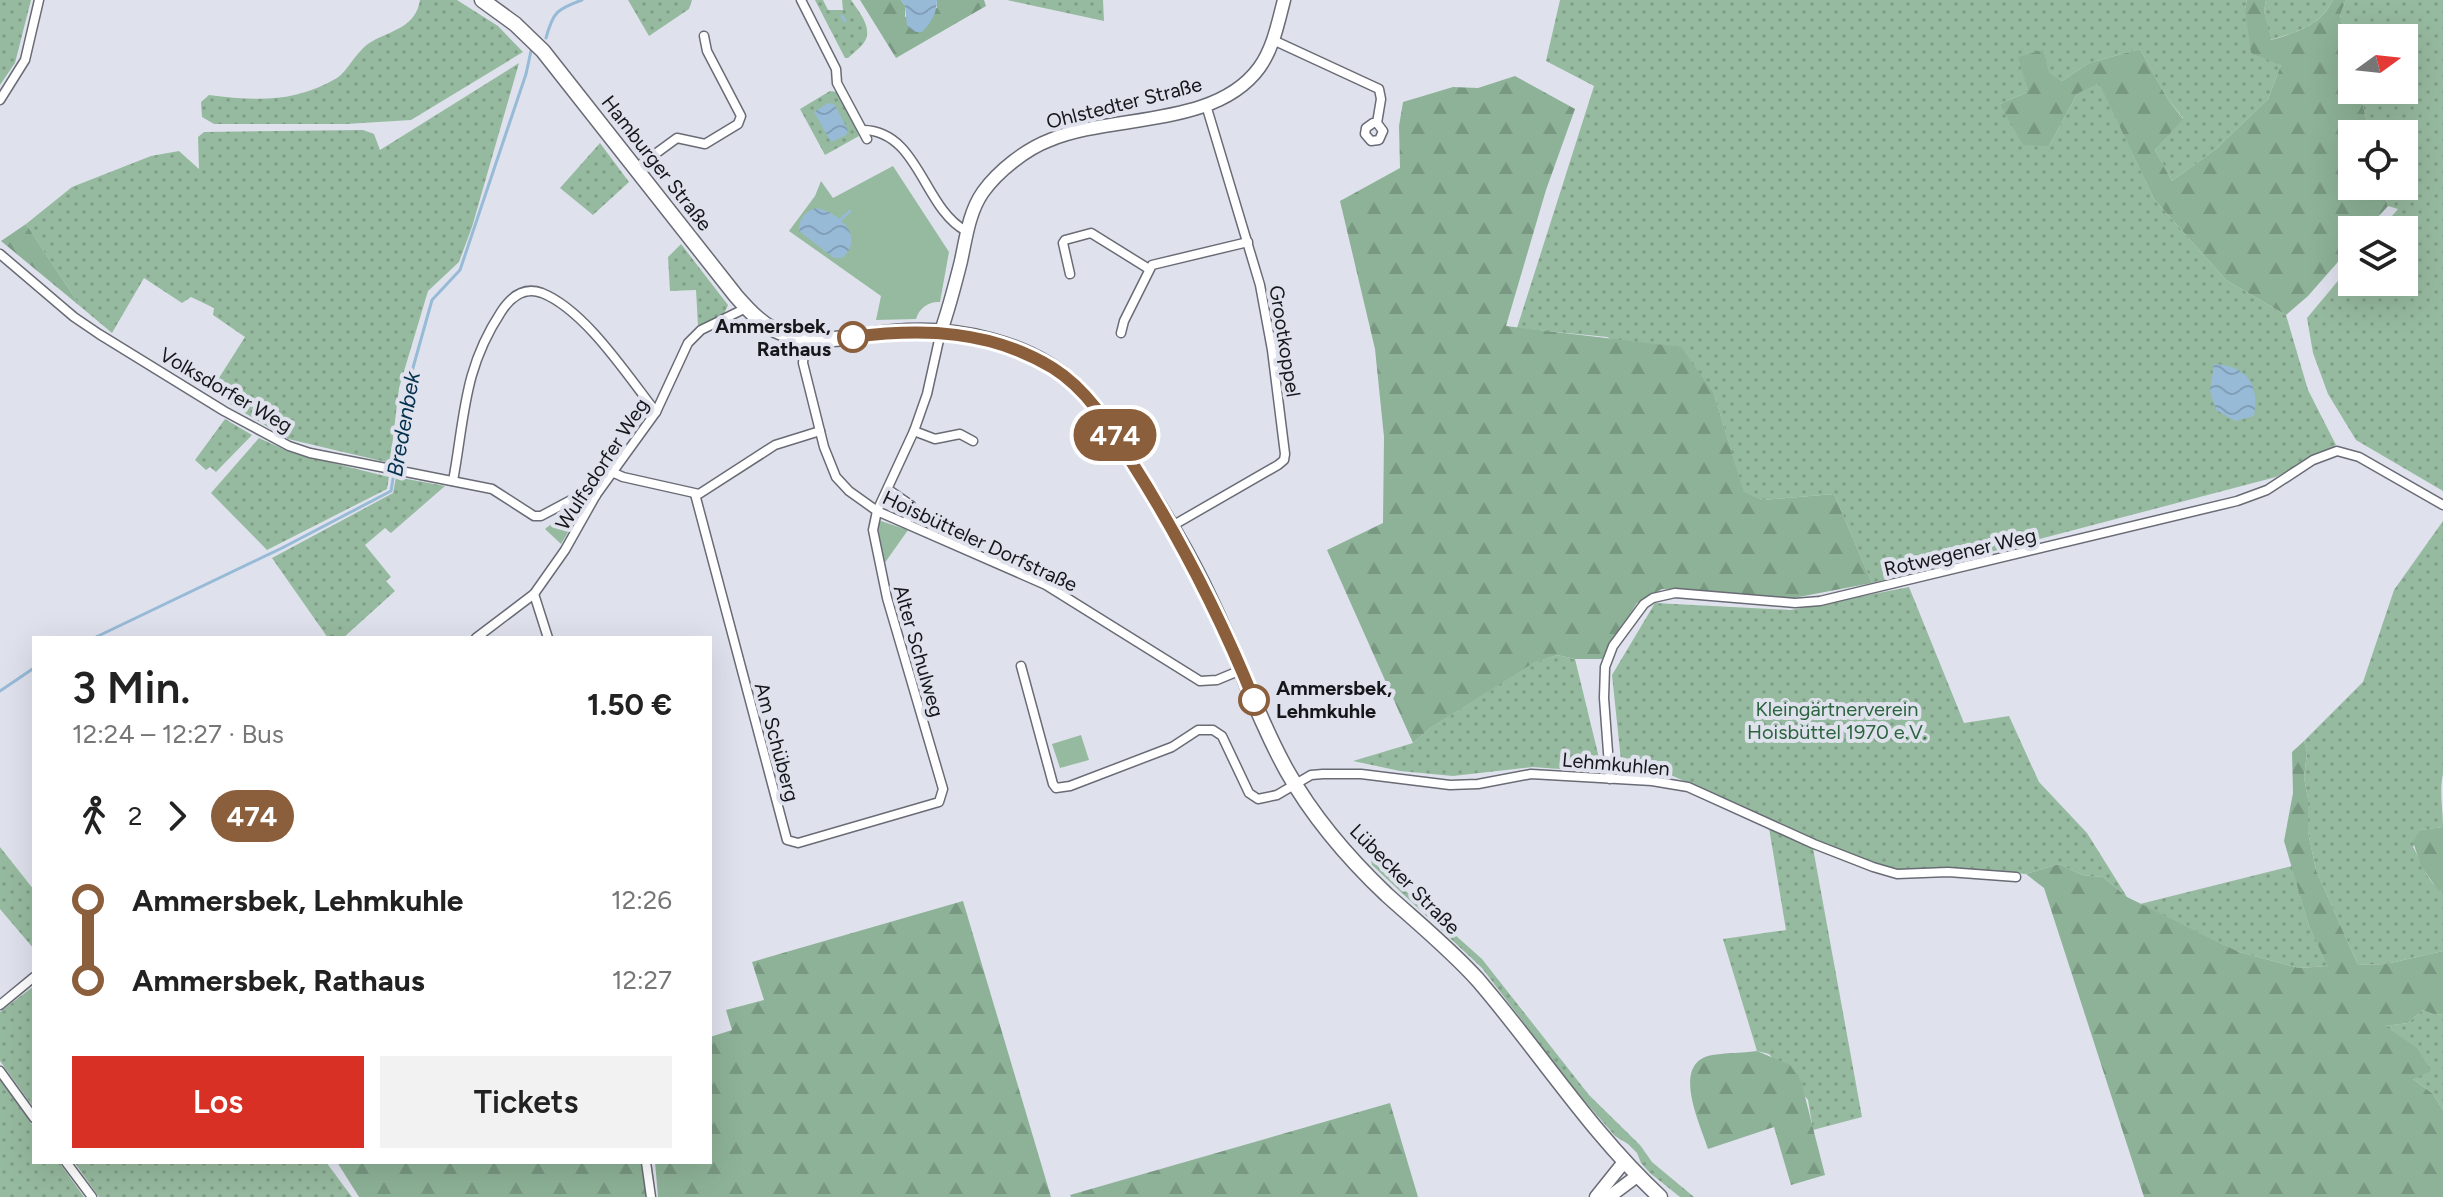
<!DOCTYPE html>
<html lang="de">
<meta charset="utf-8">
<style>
:root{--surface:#fff;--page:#f2f2f2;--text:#222;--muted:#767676;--accent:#d93025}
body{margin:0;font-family:Figtree,sans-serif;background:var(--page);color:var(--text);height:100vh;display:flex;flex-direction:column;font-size:30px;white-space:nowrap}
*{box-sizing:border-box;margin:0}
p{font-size:26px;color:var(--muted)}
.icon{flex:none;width:44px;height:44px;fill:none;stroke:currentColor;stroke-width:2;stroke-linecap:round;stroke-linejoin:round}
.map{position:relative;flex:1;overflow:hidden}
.sheet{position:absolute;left:32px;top:636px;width:680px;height:528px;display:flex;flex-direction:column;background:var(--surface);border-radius:0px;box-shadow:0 8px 32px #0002}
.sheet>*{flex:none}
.badge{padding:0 16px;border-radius:26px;font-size:28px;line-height:52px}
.needle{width:52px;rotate:75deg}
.tools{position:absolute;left:2338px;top:24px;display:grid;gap:16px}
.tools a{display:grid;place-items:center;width:80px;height:80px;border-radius:0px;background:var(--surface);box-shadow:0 8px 32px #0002;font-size:40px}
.map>.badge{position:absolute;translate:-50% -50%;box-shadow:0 0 0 4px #fff}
.legs{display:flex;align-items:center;gap:12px;height:88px;padding:0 40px;font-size:26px}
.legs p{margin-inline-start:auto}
.headline{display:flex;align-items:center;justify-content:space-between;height:136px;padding:0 40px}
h1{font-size:44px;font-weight:600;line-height:60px}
.cta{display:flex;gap:16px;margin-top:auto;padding:16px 40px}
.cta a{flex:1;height:92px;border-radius:0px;background:var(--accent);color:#fff;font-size:32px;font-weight:600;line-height:92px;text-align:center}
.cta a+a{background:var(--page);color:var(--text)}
ul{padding:0 40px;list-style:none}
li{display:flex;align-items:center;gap:28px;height:80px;font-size:30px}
li i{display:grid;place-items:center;width:12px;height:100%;margin:0 10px;background:currentColor}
li i::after{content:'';width:20px;height:20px;margin:-10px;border:6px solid;border-radius:50%;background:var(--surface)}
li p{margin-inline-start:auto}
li:first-child i{background:linear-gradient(#0000 50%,currentColor 0)}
li:last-child i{background:linear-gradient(currentColor 50%,#0000 0)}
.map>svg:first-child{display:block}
</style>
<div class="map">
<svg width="2443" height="1197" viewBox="0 0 2443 1197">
<defs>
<pattern id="grass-dots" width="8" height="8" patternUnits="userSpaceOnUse" patternTransform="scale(2)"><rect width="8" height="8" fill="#96ba9f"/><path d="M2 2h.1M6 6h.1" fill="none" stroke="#819f88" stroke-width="1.8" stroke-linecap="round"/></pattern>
<pattern id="forest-firs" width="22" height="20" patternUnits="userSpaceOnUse" patternTransform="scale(2)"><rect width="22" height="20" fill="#8db297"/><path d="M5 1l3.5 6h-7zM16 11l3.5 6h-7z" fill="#799882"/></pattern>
<pattern id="water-waves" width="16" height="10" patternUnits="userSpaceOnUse" patternTransform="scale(2)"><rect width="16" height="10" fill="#97bad7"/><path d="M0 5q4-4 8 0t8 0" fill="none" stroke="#819fb8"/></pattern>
</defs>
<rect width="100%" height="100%" fill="#dfe2ed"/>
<g fill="url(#grass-dots)">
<polygon points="0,0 31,0 15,63 0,85"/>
<path d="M420,0h37l41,26 25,26 -112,68 -65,4h-132l-12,-7 -1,-15 8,-7c48,6 85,8 128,-17 11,-7 19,-27 34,-36 21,-12 45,-15 49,-42z"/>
<polygon points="628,0 692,0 689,9 649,36"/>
<path d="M815,0h8l5,10h15l-1,-10h9c8,12 24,30 12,44 -4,5 -10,9 -15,14h-3z"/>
<polygon points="1007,0 1103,0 1104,21"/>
<polygon points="1560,0 2247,0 2245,9 2281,65 2268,99 2216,149 2172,181 2155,150 2183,118 2167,98 2140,49 2089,63 2062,81 2019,57 2028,92 2000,104 2049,146 2077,94 2099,82 2154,199 2226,280 2286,315 2308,390 2336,445 2276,477 1872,583 1834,494 1762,500 1744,493 1714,394 1607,337 1517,328 1594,86 1546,61"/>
<path d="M2266,0h67c-13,26 -36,32 -63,40l-6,-29z"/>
<polygon points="2346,0 2443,0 2443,491 2356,440 2328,394 2313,353 2307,318 2352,264 2352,282 2404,282 2404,230 2380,230 2398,209 2388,206 2383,186 2404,186 2404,134 2370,134 2359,90 2404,90 2404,38 2352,38 2352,63 2340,15"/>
<polygon points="519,63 472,227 459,262 428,291 399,388 390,463 288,439 210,392 245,337 213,315 214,308 191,297 182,303 144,278 112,333 81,307 26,224 72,187 151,156 179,151 199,169 198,137 204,132 363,130 374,134 380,150"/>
<polygon points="830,91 838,92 859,136 825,155 800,109"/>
<polygon points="600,143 629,182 593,215 560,188"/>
<polygon points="681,244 728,305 724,314 698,326 696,290 670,291 668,257"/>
<polygon points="225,419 252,435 216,472 210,467 206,470 195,460"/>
<polygon points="259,438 292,453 389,477 387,489 267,550 211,493"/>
<polygon points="396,477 445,486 391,533 385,528 365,545 391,577 386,581 395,591 343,638 328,638 272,558 393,493"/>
<path d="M2443,521v253c-4,18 0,34 0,53l-23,3 -7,17c9,15 13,35 30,44v60l-57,13 -28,1 -42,-95 -8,-38v-34l-4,-20 3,-26 -3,-11 59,-59 31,-92z"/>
<polygon points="1909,587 1964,723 2009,716 2039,782 2087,833 2127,897 2103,877 2082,875 2059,864 2026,874 1939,867 1908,872 1883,869 1673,776 1622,770 1612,675 1655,603 1791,610"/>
<polygon points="1557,655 1575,659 1600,762 1599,772 1533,767 1453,776 1400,771 1353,761 1413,743 1429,729 1532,663"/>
<polygon points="1769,828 1813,848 1862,1117 1813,1130 1808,1100 1769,1054 1757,1051 1723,939 1786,930"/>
<polygon points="0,847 34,890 34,949 0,909"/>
<polygon points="1371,860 1482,959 1589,1095 1640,1145 1652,1162 1694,1197 1680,1197 1650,1173 1641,1163 1637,1153 1628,1144 1615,1136 1575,1090 1482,968 1372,865"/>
<polygon points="2292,866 2309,926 2329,966 2299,968 2239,952 2140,904"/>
<polygon points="34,986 34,1108 0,1061 0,1012"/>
<polygon points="2422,1010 2436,1015 2443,1014 2443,1110 2433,1094 2413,1079 2384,1026 2408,1023"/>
<polygon points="0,1080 34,1127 34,1162 59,1162 84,1197 0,1197"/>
<polygon points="74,1162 326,1162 352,1197 99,1197"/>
</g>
<g fill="url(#forest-firs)">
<polygon points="860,0 901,0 905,6 905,17 937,8 937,0 984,0 986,6 896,58"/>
<path d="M2247,0h19l-2,11 7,29c26,-8 49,-14 62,-40h13l-6,15 12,48v27h7l11,44h-18v52h31l5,20 -22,24h-14v16l-44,50 -22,19 -60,-35 -72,-81 -55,-116 -22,11 -28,52 -26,-1 -23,-41 28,-12 -10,-35 25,-7 6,23 13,8 27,-18 51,-14 27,49 16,21 -28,31 17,31 44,-32 52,-50 13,-34 -30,-12 -6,-44z"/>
<polygon points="1515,76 1575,109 1546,190 1506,326 1681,347 1714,394 1744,492 1762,500 1834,494 1872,583 1788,599 1662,589 1637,603 1602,659 1575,659 1557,655 1533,663 1429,729 1413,743 1327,550 1383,523 1384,437 1375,349 1340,201 1400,168 1399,126 1403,102 1453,87 1478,88"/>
<polygon points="26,224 81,307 1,241"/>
<polygon points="2304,741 2307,752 2304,778 2308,798 2308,832 2316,870 2358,965 2386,964 2443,951 2443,1014 2436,1015 2422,1010 2408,1023 2385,1026 2417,1048 2431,1071 2413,1079 2433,1094 2443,1110 2443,1197 2144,1197 2044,888 2026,874 2059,864 2082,875 2103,877 2127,897 2239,952 2299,968 2328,966 2309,926 2284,841 2293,793 2292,752"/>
<polygon points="2443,827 2443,891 2438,890 2421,866 2413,842 2420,830"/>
<polygon points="963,901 1051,1197 658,1197 655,1162 710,1162 710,1037 732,1030 726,1010 764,1000 752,962"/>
<path d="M1757,1051l33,14 11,16 24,94 -34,10 -17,-58 -66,22c-8,-26 -38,-86 4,-94 15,-2 30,-2 45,-4z"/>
<polygon points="1390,1103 1418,1197 1071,1197 1070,1195"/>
<polygon points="337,1162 643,1162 648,1197 359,1197"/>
</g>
<g fill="#96ba9f">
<path d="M893,166l56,86 -9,50c-11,-1 -21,6 -24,17l-40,1 5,-24 -92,-65 26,-35 6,-15 12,17z"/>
<polygon points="578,503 583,507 561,544 545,529"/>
<polygon points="881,521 908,530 884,564 878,528 878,523"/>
<polygon points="1081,735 1089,760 1060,768 1052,744"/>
</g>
<g fill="url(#water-waves)">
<path d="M901,0h36c0,13 -6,23 -15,32h-7l-8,-6 -2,-20z"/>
<polygon points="828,103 834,104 848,130 846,135 831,142 814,112"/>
<path d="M816,208c23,4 50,29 26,50h-8l-35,-27c-1,-12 7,-20 17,-23z"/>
<path d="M2214,364c32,2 46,19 40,52l-19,5 -19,-11 -6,-19z"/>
</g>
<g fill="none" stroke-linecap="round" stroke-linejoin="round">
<g stroke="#97bad7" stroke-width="3">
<polyline points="842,16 845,21"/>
<path d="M546,38c7,-26 11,-29 36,-38"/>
<polyline points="841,219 850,211"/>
<polyline points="94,638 282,548 391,491 409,382 432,300 460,270 526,74 531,51"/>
<polyline points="0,691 34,668"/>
</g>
<defs>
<g id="street">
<polyline points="801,0 836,69 837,83 867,139"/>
<polyline points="1273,40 1379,89 1381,99 1377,123 1383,131 1379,140 1371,141 1365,134 1366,128 1373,123 1377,123"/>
<polyline points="0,100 25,60 39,0"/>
<path d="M863,130c56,1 60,78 103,101"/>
<polyline points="636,168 677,138 705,144 738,124 741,116 707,51 704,36"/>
<polyline points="0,254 74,317 99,334 224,411 289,446 310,453 492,489 534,516 541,516 584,493 596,495"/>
<polyline points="1070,274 1063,243 1065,240 1091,233 1149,269"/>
<polyline points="1121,333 1124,321 1152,265 1248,242"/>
<polyline points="805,338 803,363 824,447 836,477 849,491 877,511 1046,585 1200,681 1217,680 1241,670"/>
<polyline points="914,431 935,439 960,434 973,441"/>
<polyline points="612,472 623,477 699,494 775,445 820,431"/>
<path d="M453,481c12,-65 10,-111 48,-169 9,-14 22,-26 41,-19 43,17 85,82 114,119"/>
<polyline points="889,490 912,506 906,523"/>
<polyline points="695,494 787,840 798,843 939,802 943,789 887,598 873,530 877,511 914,431 927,394 941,331"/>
<polyline points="1172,526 1278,465 1284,460 1285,454 1272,350 1260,285 1206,105"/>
<polyline points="534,594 548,638"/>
<polyline points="476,638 534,594 565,550 596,495 656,412 688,343 701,330 746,308"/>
<polyline points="1021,666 1053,784 1056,788 1070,786 1172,747 1198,730 1213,730 1222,736 1249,793 1258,799 1277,795 1311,775 1323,774 1361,774 1450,785 1478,784 1531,774 1652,781 1688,787 1814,844 1873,867 1897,874 1948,872 2016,877"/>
<polyline points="1610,779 1604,698 1605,667 1613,646 1644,604 1653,598 1675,593 1795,603 1820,601 2237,501 2267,490 2313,460 2337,451 2359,457 2443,505"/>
<polyline points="0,1005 34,977"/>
<polyline points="0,1071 34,1118"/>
<polyline points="66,1162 92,1197"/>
<polyline points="646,1162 651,1197"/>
</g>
<g id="secondary">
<path d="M941,331c8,-23 14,-46 20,-70 5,-23 8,-49 22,-69 15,-21 43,-43 67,-52 62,-26 165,-12 209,-72 14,-19 19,-45 25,-68"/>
<polyline points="1596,1197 1624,1162"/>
<polyline points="1609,1197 1637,1176"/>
</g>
<path id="primary" d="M482,0l33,24 28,27 193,245c14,16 28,31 48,38 36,12 75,1 110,-2 61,-6 136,10 181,53 23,22 40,51 57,78 29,45 57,90 79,138 27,56 46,116 76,170 26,46 62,88 100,124 31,28 63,54 91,85 62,72 112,152 182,217"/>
</defs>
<use href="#street" stroke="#696b75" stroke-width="11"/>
<use href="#secondary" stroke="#696b75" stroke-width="15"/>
<use href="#primary" stroke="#696b75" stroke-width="17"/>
<use href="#street" stroke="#fff" stroke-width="8"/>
<use href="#secondary" stroke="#fff" stroke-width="12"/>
<use href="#primary" stroke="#fff" stroke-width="14"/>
</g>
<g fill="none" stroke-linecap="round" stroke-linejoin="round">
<defs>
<path id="line-1" d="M853,337c70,-9 138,-7 200,31 35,22 57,59 78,93 49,77 89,155 123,239"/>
</defs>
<use href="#line-1" stroke="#fff" stroke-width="18"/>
<use href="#line-1" stroke="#8b5e3c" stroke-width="12"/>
</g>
<g fill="#fff" stroke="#8b5e3c" stroke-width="4">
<circle cx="853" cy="337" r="14"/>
<circle cx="1254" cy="700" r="14"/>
</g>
<g text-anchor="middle" stroke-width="8" stroke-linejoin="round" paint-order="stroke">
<g font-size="20" fill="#16171b" stroke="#dfe2ed">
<text transform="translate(1124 103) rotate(-14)" y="7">Ohlstedter Straße</text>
<text transform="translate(657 163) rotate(52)" y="7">Hamburger Straße</text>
<text transform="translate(1285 341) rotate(81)" y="7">Grootkoppel</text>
<text transform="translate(226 390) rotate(30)" y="7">Volksdorfer Weg</text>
<text transform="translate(602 464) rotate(-57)" y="7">Wulfsdorfer Weg</text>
<text transform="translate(980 541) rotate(25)" y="7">Hoisbütteler Dorfstraße</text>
<text transform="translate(1960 552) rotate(-13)" y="7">Rotwegener Weg</text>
<text transform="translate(919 651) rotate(74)" y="7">Alter Schulweg</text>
<text transform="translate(777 742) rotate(75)" y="7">Am Schüberg</text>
<text transform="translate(1616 764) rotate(5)" y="7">Lehmkuhlen</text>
<text transform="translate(1405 879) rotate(45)" y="7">Lübecker Straße</text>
</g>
<g font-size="20" font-weight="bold" fill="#16171b" stroke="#dfe2ed" text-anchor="end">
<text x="831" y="333">Ammersbek,<tspan x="831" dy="23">Rathaus</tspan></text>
<text x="1276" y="695" text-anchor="start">Ammersbek,<tspan x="1276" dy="23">Lehmkuhle</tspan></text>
</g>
<g font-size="20" fill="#2b643e" stroke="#dfe2ed">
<text x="1837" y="716">Kleingärtnerverein<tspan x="1837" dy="23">Hoisbüttel 1970 e.V.</tspan></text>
</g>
<g font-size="22" font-style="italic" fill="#03314d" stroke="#dfe2ed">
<text transform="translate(403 424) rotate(-80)" y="8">Bredenbek</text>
</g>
</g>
</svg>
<div class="tools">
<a><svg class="needle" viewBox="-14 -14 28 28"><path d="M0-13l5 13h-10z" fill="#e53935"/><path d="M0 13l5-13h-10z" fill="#767676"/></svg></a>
<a><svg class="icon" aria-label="locate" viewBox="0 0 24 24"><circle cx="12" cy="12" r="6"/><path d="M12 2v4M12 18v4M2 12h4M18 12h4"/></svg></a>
<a><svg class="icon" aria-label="layers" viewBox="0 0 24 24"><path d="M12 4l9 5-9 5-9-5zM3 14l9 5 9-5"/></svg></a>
</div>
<b class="badge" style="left:1115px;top:435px;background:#8b5e3c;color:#fff">474</b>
<section class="sheet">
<div class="headline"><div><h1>3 Min.</h1><p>12:24 – 12:27 · Bus</p></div><b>1.50 €</b></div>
<div class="legs"><svg class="icon" aria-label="walk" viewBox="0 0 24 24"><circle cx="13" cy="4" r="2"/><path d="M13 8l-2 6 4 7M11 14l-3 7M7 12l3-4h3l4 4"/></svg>2<svg class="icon" aria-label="forward" viewBox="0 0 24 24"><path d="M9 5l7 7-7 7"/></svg><b class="badge" style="background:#8b5e3c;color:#fff">474</b></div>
<ul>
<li><i style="color:#8b5e3c"></i><b>Ammersbek, Lehmkuhle</b><p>12:26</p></li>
<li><i style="color:#8b5e3c"></i><b>Ammersbek, Rathaus</b><p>12:27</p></li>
</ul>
<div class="cta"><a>Los</a><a>Tickets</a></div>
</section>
</div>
